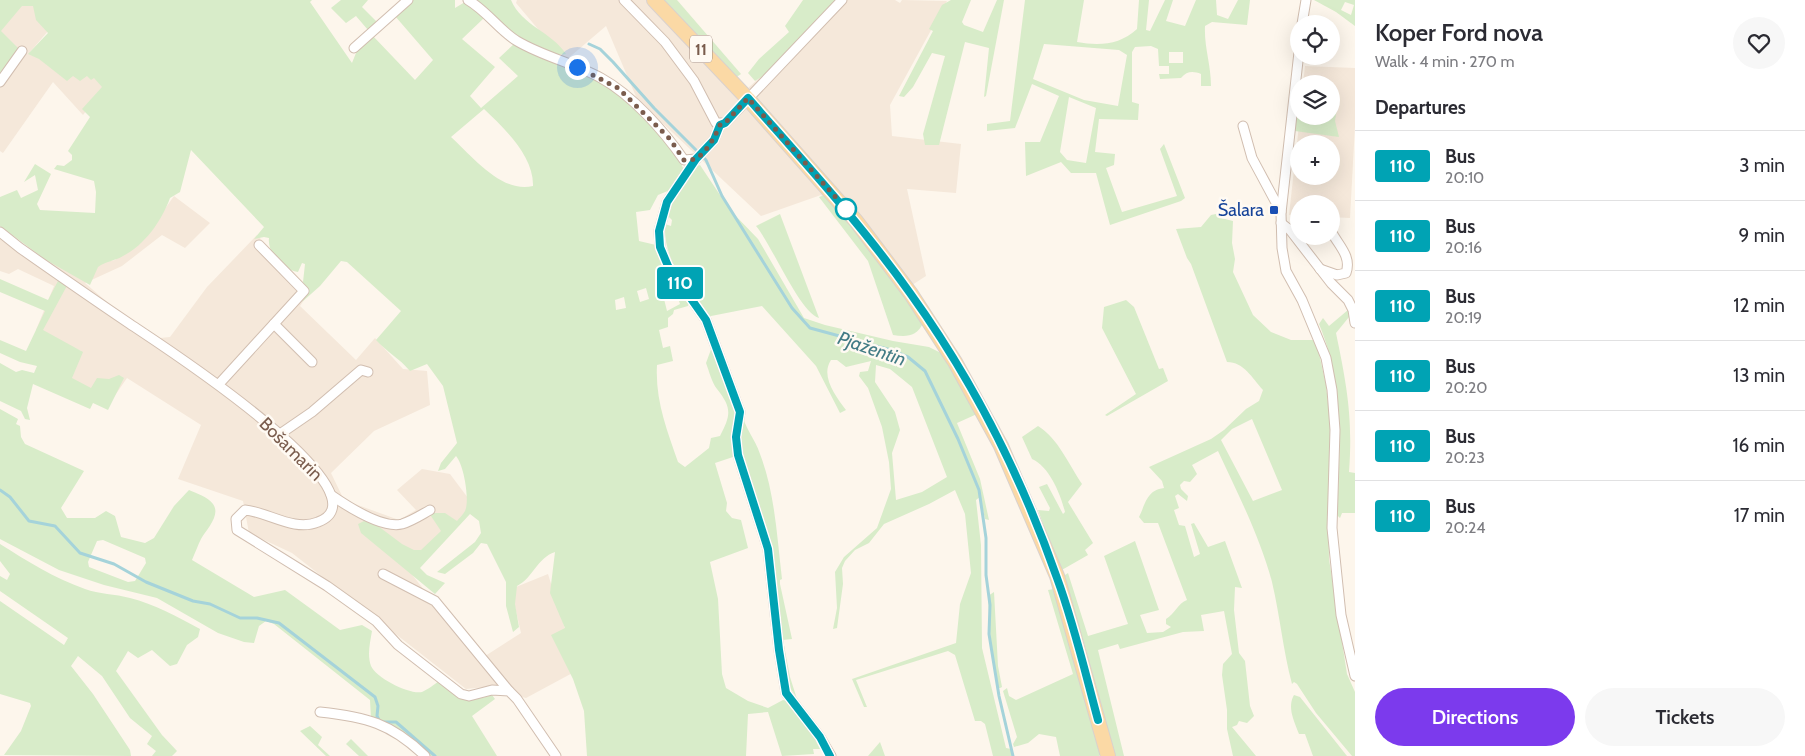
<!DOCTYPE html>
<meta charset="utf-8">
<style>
:root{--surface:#fff;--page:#f7f7f7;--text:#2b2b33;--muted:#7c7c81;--line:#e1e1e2;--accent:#7c3aed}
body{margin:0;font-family:Cabin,sans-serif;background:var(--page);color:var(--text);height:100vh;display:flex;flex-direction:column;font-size:19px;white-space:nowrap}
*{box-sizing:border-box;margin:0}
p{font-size:16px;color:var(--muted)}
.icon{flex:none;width:28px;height:28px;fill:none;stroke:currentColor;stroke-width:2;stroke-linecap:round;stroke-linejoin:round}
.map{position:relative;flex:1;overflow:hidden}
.sheet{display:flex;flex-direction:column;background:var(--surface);width:450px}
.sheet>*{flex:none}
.badge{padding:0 10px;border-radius:4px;font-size:18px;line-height:32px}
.controls{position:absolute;left:1290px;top:15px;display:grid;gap:10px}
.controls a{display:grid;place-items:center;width:50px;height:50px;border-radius:50%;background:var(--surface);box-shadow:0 5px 20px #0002;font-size:25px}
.you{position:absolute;width:25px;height:25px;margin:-12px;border:4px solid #fff;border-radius:50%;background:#1a73e8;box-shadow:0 0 0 8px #1a73e833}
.map>.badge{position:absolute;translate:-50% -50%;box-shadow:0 0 0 2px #fff}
h2{padding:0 20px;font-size:19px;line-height:45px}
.round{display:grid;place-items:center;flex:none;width:52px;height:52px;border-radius:26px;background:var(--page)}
.headline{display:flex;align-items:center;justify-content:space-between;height:85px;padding:0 20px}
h1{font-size:24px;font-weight:600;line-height:38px}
.button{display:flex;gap:10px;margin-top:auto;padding:10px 20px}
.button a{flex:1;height:58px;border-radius:30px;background:var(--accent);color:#fff;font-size:20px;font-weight:600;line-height:58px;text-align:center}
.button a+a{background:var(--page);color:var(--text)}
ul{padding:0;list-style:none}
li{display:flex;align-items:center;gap:15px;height:70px;padding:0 20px;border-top:1px solid var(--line)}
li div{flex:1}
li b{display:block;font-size:19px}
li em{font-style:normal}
li .badge{min-width:55px;font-weight:700;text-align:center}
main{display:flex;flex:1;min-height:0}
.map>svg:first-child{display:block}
</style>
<main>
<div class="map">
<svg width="1355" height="756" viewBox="0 0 1355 756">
<rect width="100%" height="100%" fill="#fdf6ec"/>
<g fill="#f5e8da" fill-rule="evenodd">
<polygon points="29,0 54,24 30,52 90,55 111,78 83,115 53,82 3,153 0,151 0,23"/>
<polygon points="517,0 668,0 748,88 787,53 832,0 895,0 900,3 902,0 947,1 890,105 892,136 961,144 956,193 907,189 926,276 898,294 821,195 761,216 637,99 606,26 565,61 516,3"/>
<path d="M1305,66l50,2v58l-5,92 -19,-1v-13h-32v12l-10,-1 11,-99h31v-32h-28zM1299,144h32v32h-32z"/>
<polygon points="174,196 210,223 185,248 162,235 122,266 85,283 150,339 170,337 207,287 257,235 311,290 300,306 356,360 375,338 403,369 427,371 430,405 374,431 331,473 344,500 399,520 416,510 397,490 422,469 450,474 474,506 410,572 479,660 521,633 511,589 548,574 578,670 526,698 485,687 466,689 292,553 249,533 243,501 178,479 201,425 127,378 109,404 65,385 81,351 36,330 54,286 18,269 9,274 0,271 0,225 23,244 67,270 115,260 152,227"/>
</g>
<g fill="#d8ecc9" fill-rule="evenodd">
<path d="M0,0h312l-2,2 42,61 6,-15 14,-13 43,45 18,-20 -38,-44 17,-16h43v8l10,-6 12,7 7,9 -22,21 33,28 -25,29 11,12 37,-32 -19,-18 16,-15c32,14 74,27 102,48 22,16 57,54 67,79l-14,20 -12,5 -8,15 -14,2 3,29 17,4 33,57 -1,4 -14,4 -1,4 -5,4v9l-9,3 4,18 7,-2 3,15 -16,4c-2,35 10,65 21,97l7,5 24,-19 2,-10 9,-2c11,-21 12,-28 -3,-47 -5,-6 -8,-18 -11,-26l7,-19 24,67 -1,45 -21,7 12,40 -1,8 6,7 9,2 7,28 -38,14 8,37 4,75 4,14 22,13 20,7 15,-8 8,2 34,47h-12l1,5 -32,2 -14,-44 -20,2 -2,42h-159l-3,-45 -11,-32 -22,-44 14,-7 -15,-35 5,-41c-18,6 -22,26 -38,34l-2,18 4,23 -6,5 -7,-26v-24l-19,-38 -6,-1 -8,10 -28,21 -8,-2 38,-30 6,-9 -2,-12 -9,-7 -50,54 7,7 18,8 -10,11 -74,-61 -3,-9 6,-3 14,5 24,18 12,6h7l20,-19 -12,-18h16l12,8c2,-3 6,-6 8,-10 5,-10 -1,-46 -9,-55l-11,13 -7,2 3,-8 16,-20 -14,-57 -16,-22 -17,7c-11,-13 -23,-19 -34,-31l25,-29 -54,-49 -6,-1 -21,25 -18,16 6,-10 -5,-10 2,-18 -3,-1 -4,9c-14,-2 -31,-18 -29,-34l-5,-1 -10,2 10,-12 -73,-77 -11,42 -10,6c-8,22 -25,47 -47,58 -8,5 -17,5 -25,11l-8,18 -44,-25 -46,-34v-29l17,-7 4,8 17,-8 -3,-15 -11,7 11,-18 16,10 -14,30 3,6 55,3 1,-21 -2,-11 -40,-12 3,-4 7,1 8,-6v-5l-4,-4 22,-34 -8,-8 20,-22 -8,-9 -3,2 -4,-4 -7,5 -7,-5 -6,5 -28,-22 -11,-5 20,-21 -12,-13 -3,-14h-11l-21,25 17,17 -18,28zM484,109c20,19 50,47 49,77 -31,8 -61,-30 -82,-49zM661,270l8,1 11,33 -13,7 -9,-36zM646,288l3,11 -9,3 -3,-11zM624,297l2,11 -10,2 -1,-10z"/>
<polygon points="341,0 368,0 362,7 378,23 368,30 356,16 346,23 331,8"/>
<path d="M474,0h37c11,26 41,32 55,54 -31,6 -70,-35 -92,-54z"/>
<polygon points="661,0 677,0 741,74 735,78"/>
<polygon points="803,0 836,0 766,74 755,81 748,73 759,59 789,32 785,26"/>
<polygon points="951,0 971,0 962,22 964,25 983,32 997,0 1004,0 986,96 984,97 989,48 965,42 939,145 925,145 923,134 945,56 932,53 913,87 904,97 899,96 933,31 929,29 942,5"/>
<path d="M1025,0h59l-7,42c22,4 43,3 60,-13l2,-29h10l-3,30 4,1 15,-31h8l-7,21 19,5 11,-26h20l1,15 11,4 10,-19h12l-3,25 -35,-3 -7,4c-1,21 6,38 6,60h-10v-12c-8,-3 -14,-3 -20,4l-21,1 -1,-5h10v-8h-10l-1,-17 -7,-3 -16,1 -3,5v50l7,2 -1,16 -39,-1 -4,33 20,2 -1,11 -8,3 16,44 55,-16 -17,-47 4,-5 21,54 -4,3 -71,24 -14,-52h-25l-10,-11 -35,14 -1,-34h15l19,-46 -27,-12 -17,44 -28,3v-7l23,-3zM1044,44l75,6 8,5 -9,51 -34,-6 -51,-21zM1169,52h14v11h-14zM1069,97l27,11 -10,55 -19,-3 -7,-8z"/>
<path d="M1314,0h41v26l-19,-14zM1345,2l9,3 -3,10 -10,-5z"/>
<polygon points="1298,98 1299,116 1331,116 1331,101 1338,102 1335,121 1339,137 1295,131"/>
<path d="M700,165l30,45 28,29 46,79 21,7 68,16 36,6 12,6 36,61 -20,9 23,56 9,41 -4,-1 -5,-22 -4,3 5,45 1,103 24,100 5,1 1,7h-19l-8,-32 -4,-3h-6l-20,-66 -7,-4 -92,29 11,27h-3l-12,-28 104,-36 4,-39 11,-31 -6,-59 -10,-24 -26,14 -45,20 -15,19 -14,7 -10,11 -3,7 1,16 -6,44 -4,1 4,-21 -2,-36 9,-15 33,-29 14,-39 -2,-27 -7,-35 -14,-39 -9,-12 1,-4 8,-1 3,-10 -25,6 -9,-7h-6c-11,16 5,37 15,50l-6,3 -24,-47 -54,-60 -56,11c-19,-29 -43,-57 -41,-93l6,2 1,-6 -5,-5c6,-15 18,-45 33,-50zM876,365l14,4 22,18 35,90 -25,15 -26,8 -4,-47 8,-23 -5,-18 -20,-30z"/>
<path d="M825,195c36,39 70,83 98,128 -6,14 -17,14 -30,12l-25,-74 -49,-64z"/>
<path d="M780,214l39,104c-19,-5 -47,-73 -63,-92z"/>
<path d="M1216,214l5,4 12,3 -1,22 3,16 -2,13 20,43 18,17 20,8h25l10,45 5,46 -3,74 1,54 18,115 8,18v64h-3l-36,-43 -19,-29 -3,-2 -2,2c-9,-34 -12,-68 -20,-102 -12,-45 -34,-88 -54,-131l-26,14 5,9 -7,8 -6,-1 -4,4 1,4 7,7 -1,5 -9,-7 -3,2 4,12 -5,2 5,15 6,1 9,31 6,-3 -9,-30 3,-1 14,24 17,-6 17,47 -7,-1 -1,23 5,43 6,8 5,45 4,10 -7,7 -8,-2 -2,4 -5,2 24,29h-23l-6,-27v-19l-5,-35 1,-11 9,-10 -8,-43 -23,4 3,16 -21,1 -63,17 -2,-5 -20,6 26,106h-10l-30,-113 -22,-66 6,-4 20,63 40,-12 -24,-68 31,-15 24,69 -19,5 7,18 16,-1 8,-5 -5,-3v-5c9,-5 12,-16 21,-19l-29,-77h-14l-5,-6c6,-11 7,-27 25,-29l-2,-7 -13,-14 62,-28 13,-9 22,-21 13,-8 4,-11c-11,-12 -19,-28 -36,-28l-36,-98 -4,-6 -11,-29 25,-2 10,-12zM1252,419l30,71 -29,11 -32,-61 11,-11z"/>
<polygon points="0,279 48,300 58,281 69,282 43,330 83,352 72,378 91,388 97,378 109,379 119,375 124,378 108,410 93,403 90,409 33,384 27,408 30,420 25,419 21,411 0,401 0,363 16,372 22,370 34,373 37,366 20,362 0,353 0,340 26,351 45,311 0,292"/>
<polygon points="1126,300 1134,307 1159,369 1163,368 1168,381 1107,416 1105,415 1136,394 1102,328 1104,307"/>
<path d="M1348,310l1,7 -13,16c11,53 17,85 13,139l6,1v40h-13l-2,5 -3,-3c3,-66 8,-129 -18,-191l4,-6 6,8z"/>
<path d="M0,409l18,10 -2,5 4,2 1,11 4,7 59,27 -23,37 6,10h28l11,-7 9,5 6,21 24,6 9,-5 20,-32 15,-16c7,3 19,7 24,14 8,11 -6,25 -12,35 -3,6 -6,14 -9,21l62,37 31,-7 55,40 22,-5 10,6c-2,12 -5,24 -1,35 5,12 39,29 51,26 5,-2 13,-8 17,-11 20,15 27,23 53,14l3,4 -23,17 25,40h-69l-57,-37 -1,-19 -96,-76 -8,-3 -7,5 -5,17 -10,-1 -26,-9 -61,-35 -53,-13 -45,-15 -59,-31zM103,540l42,18 1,5 -11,18 -7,1 -39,-15 -1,-5 9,-21z"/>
<path d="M742,412c2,16 13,26 18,42 15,39 17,83 22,125l-2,1v4l12,55 -9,1 7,37 7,22 19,27 -28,-41 -13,-101 -37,-140z"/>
<path d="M1038,426c20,12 31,39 44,58l-14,18 25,41 -8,7 3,5 -28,16 -22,-61 11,1 1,-3 -11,-21 8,-3 16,30 2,-2c-4,-17 -16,-46 -33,-53l-10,-22z"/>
<path d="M0,544c27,17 54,34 85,45 14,5 30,5 45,9 24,6 48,19 70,31l-2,8 -11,8 -10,19 -7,2 -18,-16 -14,8 -10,-7 -12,20 46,64 15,16 -5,5h-20l4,-5 -9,-7 5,-8 -22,-18 -28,-42 -24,-20 -7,10 22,28 37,56 1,6 -127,-1 17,-24 10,-25 -1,-3 -30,-9v-93l64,44 4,-7 -68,-47v-15l7,4 3,-6 -10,-13z"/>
<polygon points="1054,589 1101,754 1099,756 1060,756 1056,737 1039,734 1028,743 1014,747 1013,744 1017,737 1003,691 1007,688 1009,696 1016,700 1073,674 1048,590"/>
<polygon points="994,592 998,666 1002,687 1000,688 998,688 991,649 988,596"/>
<path d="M1294,695l6,2 47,59h-34l-8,-22h-6c-5,-13 -12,-27 -5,-39z"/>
<polygon points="310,726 322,737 318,745 330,756 326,756 300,731"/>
<polygon points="351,739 368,756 359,756 346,744"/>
<polygon points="880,742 885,756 868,756"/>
</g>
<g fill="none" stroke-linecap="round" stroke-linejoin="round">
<g stroke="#a5d3da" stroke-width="3">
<polyline points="589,44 600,49 613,62 654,108 706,160 722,196 792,308 810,328 891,350 908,357 925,371 958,439 979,490 986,538 986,575 990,605 989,634 999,696 1013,756"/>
<polyline points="0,490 10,497 29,521 55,526 80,553 114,564 146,582 193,601 210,604 240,618 257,618 279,623 375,697 378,706 377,716 380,722 396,722 435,756"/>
</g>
<defs>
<g id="minor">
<path d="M468,0c19,11 31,30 49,41 27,16 57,22 84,37 31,17 63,53 83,82l12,-1"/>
<polyline points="624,0 665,42 694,81 716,123 725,123 842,0"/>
<polyline points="1302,24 1306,0"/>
<polyline points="354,48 408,0"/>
<polyline points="1299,52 1281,213 1282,248 1286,271 1302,300 1326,358 1332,390 1335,430 1332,528 1341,615 1355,676"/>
<polyline points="0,82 22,51"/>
<polyline points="720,125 714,140 696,159 667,202 659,231 660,247 668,266 706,320 740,412 736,437 738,455 768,549 779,650 786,693 820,737 831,756"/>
<polyline points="1243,126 1252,158 1281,212"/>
<polyline points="1281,223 1290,230 1331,283 1348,300 1353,310 1355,323"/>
<path d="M0,232l20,16c37,26 73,51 110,76 22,15 264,170 188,198 -24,10 -50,-10 -73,-12l-9,9 1,11 90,56 49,35 22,24 63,49 8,2 23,-6 17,1 8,8 39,57"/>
<path d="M1320,269l17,6 9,-2c6,-17 -8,-28 -15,-42"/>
<polyline points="274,324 312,362"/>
<polyline points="219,384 304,291 259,245"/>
<polyline points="280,434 312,412 361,370 368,372"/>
<path d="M331,495c16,11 51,34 71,29 10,-3 19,-9 28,-14"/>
<polyline points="383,574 435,601 509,691"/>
<path d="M320,712c46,5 71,11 105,44"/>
</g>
<polyline id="primary" points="654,0 748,99 856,221 911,294 955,362 1001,446 1057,576 1108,756"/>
</defs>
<use href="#minor" stroke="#d1beb0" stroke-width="11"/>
<use href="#primary" stroke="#dad1cd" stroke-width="16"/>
<use href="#minor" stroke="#fff" stroke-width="9"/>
<use href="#primary" stroke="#fbd9a5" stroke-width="14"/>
</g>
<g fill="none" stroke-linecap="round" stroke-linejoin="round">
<defs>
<path id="line" d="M830,756l-10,-19 -34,-44 -7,-43 -11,-101 -30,-94 -2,-18 4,-25 -34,-92 -38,-54 -8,-19 -1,-16 8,-29 29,-43 18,-19 6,-15 5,-2 23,-25c56,64 113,126 162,195 62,86 112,185 147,285 17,46 28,94 41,142"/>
</defs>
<use href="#line" stroke="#fff" stroke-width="11"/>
<use href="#line" stroke="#00a3b4" stroke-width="8"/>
<path stroke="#7a5c4d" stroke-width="5" stroke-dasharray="0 9" d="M577,67l41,21 52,51 14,21c18,4 30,-22 36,-35l5,-2 23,-25 98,111"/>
</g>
<circle fill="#fff" stroke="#00a3b4" stroke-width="2.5" cx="846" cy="209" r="10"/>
<rect fill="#1a4fb4" stroke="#fffaf3" stroke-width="2" x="1269" y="205" width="10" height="10" rx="2.5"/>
<g text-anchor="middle" stroke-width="5" stroke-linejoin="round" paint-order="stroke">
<rect fill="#fffaf3" stroke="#a28b7f" stroke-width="1" x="690" y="35.5" width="22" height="27" rx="4"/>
<g font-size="16" font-weight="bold" fill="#7a5c4d">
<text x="701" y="55">11</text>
</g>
<g font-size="18" fill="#164399" stroke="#fffaf3" text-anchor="end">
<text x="1264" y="216">Šalara</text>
</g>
<g font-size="18" fill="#7a5c4d" stroke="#fffaf3">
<text transform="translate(291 449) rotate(45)" y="6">Bošamarin</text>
</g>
<g font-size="19" font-style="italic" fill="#437c86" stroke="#fffaf3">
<text transform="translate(872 348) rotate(19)" y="7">Pjažentin</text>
</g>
</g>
</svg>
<div class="controls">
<a><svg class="icon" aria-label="locate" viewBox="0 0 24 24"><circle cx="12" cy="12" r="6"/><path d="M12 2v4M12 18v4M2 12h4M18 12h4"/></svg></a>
<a><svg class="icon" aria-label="layers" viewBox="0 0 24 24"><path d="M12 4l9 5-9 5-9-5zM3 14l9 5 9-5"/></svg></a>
<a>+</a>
<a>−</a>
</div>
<div class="you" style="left:577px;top:67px"></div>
<b class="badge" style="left:680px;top:283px;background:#00a3b4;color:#fff">110</b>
</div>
<section class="sheet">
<div class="headline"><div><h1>Koper Ford nova</h1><p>Walk · 4 min · 270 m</p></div><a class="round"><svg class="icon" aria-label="heart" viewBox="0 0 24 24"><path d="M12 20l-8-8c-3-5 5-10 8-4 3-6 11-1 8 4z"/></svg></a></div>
<h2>Departures</h2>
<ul>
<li><span class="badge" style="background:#00a3b4;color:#fff">110</span><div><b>Bus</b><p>20:10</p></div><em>3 min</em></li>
<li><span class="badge" style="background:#00a3b4;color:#fff">110</span><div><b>Bus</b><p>20:16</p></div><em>9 min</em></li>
<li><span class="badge" style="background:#00a3b4;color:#fff">110</span><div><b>Bus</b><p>20:19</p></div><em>12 min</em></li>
<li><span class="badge" style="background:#00a3b4;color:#fff">110</span><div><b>Bus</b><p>20:20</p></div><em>13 min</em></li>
<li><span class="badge" style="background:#00a3b4;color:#fff">110</span><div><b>Bus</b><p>20:23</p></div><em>16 min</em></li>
<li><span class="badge" style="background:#00a3b4;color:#fff">110</span><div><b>Bus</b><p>20:24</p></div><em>17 min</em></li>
</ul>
<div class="button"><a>Directions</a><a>Tickets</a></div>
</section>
</main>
